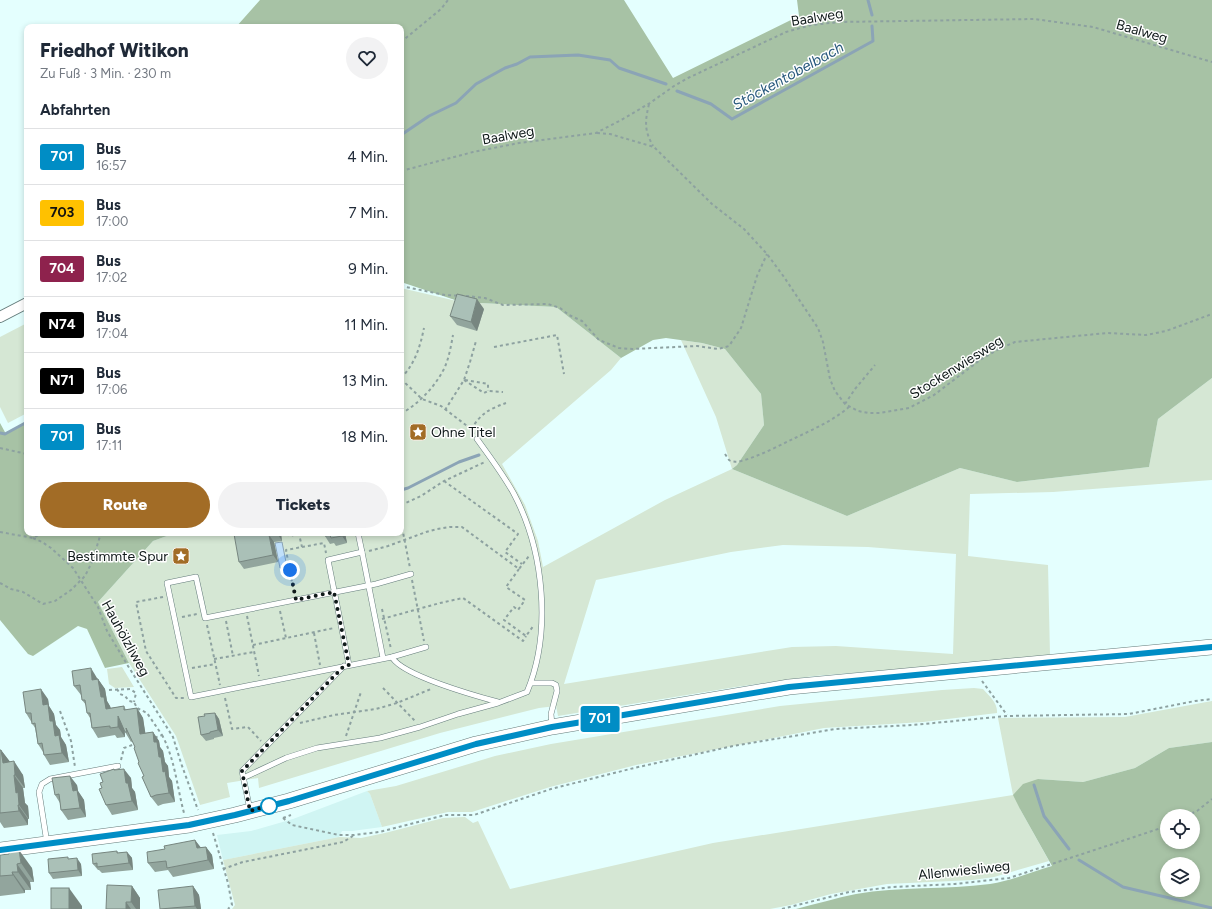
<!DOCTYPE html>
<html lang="de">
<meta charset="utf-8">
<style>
:root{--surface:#fff;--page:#f2f2f3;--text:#1f2937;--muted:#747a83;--line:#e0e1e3;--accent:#a26c26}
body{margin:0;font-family:Figtree,sans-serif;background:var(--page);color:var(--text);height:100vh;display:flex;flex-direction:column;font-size:15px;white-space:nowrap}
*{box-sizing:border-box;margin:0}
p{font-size:13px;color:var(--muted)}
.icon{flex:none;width:22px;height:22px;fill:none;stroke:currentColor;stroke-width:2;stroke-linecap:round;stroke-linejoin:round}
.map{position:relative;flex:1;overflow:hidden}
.side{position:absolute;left:24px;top:24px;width:380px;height:512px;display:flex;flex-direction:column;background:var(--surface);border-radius:8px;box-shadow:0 2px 6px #0003}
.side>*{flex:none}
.badge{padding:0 8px;border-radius:3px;font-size:14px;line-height:26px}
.fabs{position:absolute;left:1160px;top:809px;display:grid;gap:8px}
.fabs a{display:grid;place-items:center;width:40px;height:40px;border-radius:50%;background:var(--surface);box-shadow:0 2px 6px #0003;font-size:20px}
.you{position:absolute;width:20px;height:20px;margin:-10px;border:3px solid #fff;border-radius:50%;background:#1a73e8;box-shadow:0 0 0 6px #1a73e833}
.map>.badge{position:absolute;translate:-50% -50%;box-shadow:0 0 0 2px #fff}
h2{padding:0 16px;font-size:15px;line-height:36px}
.round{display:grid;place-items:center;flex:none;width:42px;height:42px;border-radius:21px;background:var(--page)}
.head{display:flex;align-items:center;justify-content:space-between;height:68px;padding:0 16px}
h1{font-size:19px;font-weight:800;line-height:30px}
.cta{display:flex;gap:8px;margin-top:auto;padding:8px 16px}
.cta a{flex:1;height:46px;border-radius:24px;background:var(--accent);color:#fff;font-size:16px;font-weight:800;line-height:46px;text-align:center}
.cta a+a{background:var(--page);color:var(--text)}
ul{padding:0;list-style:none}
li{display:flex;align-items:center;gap:12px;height:56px;padding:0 16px;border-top:1px solid var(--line)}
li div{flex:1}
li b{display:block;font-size:15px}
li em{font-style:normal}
li .badge{min-width:44px;font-weight:700;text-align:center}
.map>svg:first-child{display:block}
</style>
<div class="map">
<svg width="1212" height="909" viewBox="0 0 1212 909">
<rect width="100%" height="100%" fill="#e4fffe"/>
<polygon fill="#d0f5f3" points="367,791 370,794 382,827 352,831 342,831 339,837 223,860 217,835 251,831 293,819"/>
<g fill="#d5e7d4" fill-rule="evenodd">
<path d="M401,288l60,14 95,5 65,51 -10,12 -109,94 23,41 13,36 5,26 122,-67 67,-31 -16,-52 -35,-77 21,3 23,6 36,45 3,31 -27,40 -5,4 115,47 113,-48 57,14 132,-15 9,-48 54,-41v102l-159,12 -83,2 -2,62 80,9 2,90 -97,10 -139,11 -78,11 -178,29 -2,-10 -17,2 -99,25 -181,55 -1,-10 -31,5 3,14 -30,8 -24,-69 -47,-73 -31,-61 55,-61 22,-8h226zM783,545l85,2 88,7 -3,100 -117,-8 -44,1 -228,37 32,-104 135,-28z"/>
<polygon points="27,323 27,413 8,423 0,407 0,337"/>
<polygon points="122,667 134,687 115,688 109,684 107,669"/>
<path d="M974,688l9,1c6,7 15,14 14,24l-74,9 -99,6 -188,37 -86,22 -78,25h-24l-66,15 -12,-33 -3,-3 29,-5 99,-30 56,-12 229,-38 162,-16z"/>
<polygon points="1212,701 1212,742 1169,748 1135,768 1083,782 1038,779 1020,809 1049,861 994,877 973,880 887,884 831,894 791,905 770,909 232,909 235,905 223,860 339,837 361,838 385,833 443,818 465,817 473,823 478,821 510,889 713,843 1013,795 998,718 1125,717"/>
</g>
<g fill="#a7c2a5" fill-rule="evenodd">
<polygon points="260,0 624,0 673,78 799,16 797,0 1212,0 1212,378 1158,419 1149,467 1017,482 960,468 847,516 732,469 737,465 764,425 761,394 725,349 702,343 666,338 653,340 621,358 556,307 461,302 401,282 401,27 236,27"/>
<polygon points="0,423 6,434 27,423 27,533 175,533 153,541 98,602 129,663 105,668 87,629 78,626 33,656 28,654 0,620"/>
<path d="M1212,742v167h-416c20,-5 40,-11 60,-15 44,-8 89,-4 134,-10 21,-3 41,-12 62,-18l-32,-57 -7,-14 10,-11 15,-5 45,3 52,-14 34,-20zM1167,816h26v26h-26zM1167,864h26v26h-26z"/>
</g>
<polygon fill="#c0e0fa" stroke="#8ba4b6" points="282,542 287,567 280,568 275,543"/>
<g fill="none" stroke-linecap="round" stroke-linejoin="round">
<g stroke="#8ba4b6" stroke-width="3">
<polyline points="868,0 872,15"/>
<polyline points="677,91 711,104 732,119 873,41 872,26"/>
<polyline points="401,135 429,116 456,103 476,84 505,68 517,64 530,57 578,55 610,60 619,68 666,84"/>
<polyline points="0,433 5,434 27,422"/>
<polyline points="401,490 408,488 459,462 479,455"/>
<polyline points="1034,785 1044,816 1069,849"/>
<polyline points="1079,860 1123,887 1212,908"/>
</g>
<defs>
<g id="service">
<polyline points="362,552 383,658"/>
<polyline points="411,574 376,584 205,618 196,577 167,583 191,697 392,657 426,647"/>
<path d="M392,657c9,18 84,39 106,45"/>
<polyline points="349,665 328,560 362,552 358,533"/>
<polyline points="531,683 552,683 556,685 557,691 551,714 552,725"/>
<path d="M243,778l43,-20 31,-10 63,-10 40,-11 38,-13 40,-11 29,-11c25,-60 17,-141 -13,-198 -11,-20 -24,-37 -37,-55"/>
<polyline points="250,810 242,771 344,666"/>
<polyline points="47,843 39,792 42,784 50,779 118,766"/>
</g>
<polyline id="minor" points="0,317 27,303"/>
<polyline id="secondary" points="0,850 189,825 235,815 289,801 476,744 552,727 789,687 1212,647"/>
</defs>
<use href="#service" stroke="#647c7b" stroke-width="6"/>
<use href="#minor" stroke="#647c7b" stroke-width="12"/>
<use href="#secondary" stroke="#647c7b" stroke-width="16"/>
<g stroke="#8da1a0" stroke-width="2" stroke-dasharray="3 3" stroke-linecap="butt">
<polyline points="401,42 441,9 448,0"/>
<path d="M649,104c-4,17 -5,26 4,42"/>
<polyline points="597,133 610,134 654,147 712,204 744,229 767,254 784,277 818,328 823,342 830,379 835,391 845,404 858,411 869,413 880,413 909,408 934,395 980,360 999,349 1015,342 1107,333 1146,335 1166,331 1212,314"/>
<polyline points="401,171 473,152 519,143 596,133 623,119 650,103 674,86 688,78 786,32 811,25 839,22 1034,19 1093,27 1212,62"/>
<polyline points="401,286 445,295 467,296 485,298 503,305 548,304 560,308 569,315 582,321 599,340 619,348 632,349 697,346 718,349 729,346 741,328 757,276 767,254"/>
<polyline points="494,347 557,335 564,374"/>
<path d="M401,378c14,-14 19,-31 23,-50"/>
<polyline points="401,379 422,399 441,406 471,429 474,434"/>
<polyline points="464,380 484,393 488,391 503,392"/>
<polyline points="465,380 488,384 488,391"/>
<polyline points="845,404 855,389 875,365"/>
<polyline points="445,410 464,380 470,362 476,341"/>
<path d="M401,414c18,-11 33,-26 43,-45 5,-11 7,-23 9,-34"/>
<path d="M471,429c11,-16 16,-19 35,-26"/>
<polyline points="0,448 27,454"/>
<path d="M725,454l4,6c3,2 7,2 12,1 19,-5 37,-15 54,-23 19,-9 39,-18 54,-31"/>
<polyline points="444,481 518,534 505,552 522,564"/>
<polyline points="401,505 421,496 444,481 485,462"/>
<polyline points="401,522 410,568"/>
<polyline points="0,532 33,538 42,533"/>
<polyline points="288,533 289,536 299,534 302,547"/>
<polyline points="33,538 42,542 51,548 73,568 98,607 107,631 128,666 173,737 181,763 198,810"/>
<polyline points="369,551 388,546 426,532 437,529 450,527 462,527 519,569 529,556"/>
<polyline points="519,569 506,587 525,600 518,610 514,607 504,620 526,636 534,625"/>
<polyline points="412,580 424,641"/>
<polyline points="0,583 11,589 23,592 43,604 55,601 71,590 85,576 92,562 101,533"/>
<polyline points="294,593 286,550 324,543 326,553"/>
<polyline points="163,597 136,602 146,651 176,698 184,698"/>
<polyline points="382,609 391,649"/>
<polyline points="280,611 286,638"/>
<polyline points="247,616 259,676"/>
<polyline points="182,617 197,614"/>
<polyline points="382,619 440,603 463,598 523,641 526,636"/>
<polyline points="226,621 233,656"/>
<polyline points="207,625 220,685"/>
<polyline points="314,633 320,665"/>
<polyline points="253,645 334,628"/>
<polyline points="214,659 254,652"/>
<polyline points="192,668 215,664"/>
<polyline points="982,681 1007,715"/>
<polyline points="383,688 415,721"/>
<polyline points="117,689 120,694 125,696 129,701 134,702 137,708 147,713 162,735 154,738"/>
<polyline points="109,690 130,689 136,693 134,702"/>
<polyline points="225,698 232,729 248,727 261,741"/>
<polyline points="60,711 71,741 75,767"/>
<polyline points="300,723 334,715 376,709 397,703 431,689"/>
<path d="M162,735c13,24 15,52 22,78"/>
<polyline points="346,736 361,692"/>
<polyline points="121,760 124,748 135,744"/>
<polyline points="1186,816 1197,811 1212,799"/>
<polyline points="283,818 292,825 339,835 354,835 379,832 445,815 474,815 551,789 634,768 733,746 835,729 913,725 1007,716 1129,714 1195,701 1212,699"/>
<polyline points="283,818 291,815"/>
<polyline points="213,833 228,883 232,905 228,909"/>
<polyline points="223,869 243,862 343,842 353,836"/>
<polyline points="782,909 849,892 893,887 955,884 1009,878 1128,839 1167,826"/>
</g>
<use href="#service" stroke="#fff" stroke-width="5"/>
<use href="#minor" stroke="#fff" stroke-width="10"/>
<use href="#secondary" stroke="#fff" stroke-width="15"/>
</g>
<g fill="#92a59d">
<polygon points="484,309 477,331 457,325 450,316"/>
<polygon points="239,533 286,533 281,534 282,541 274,542 278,562 244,569 239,562"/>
<polygon points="345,533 347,543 336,546 334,543 330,544 325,536"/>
<polygon points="97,678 98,679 105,689 107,701 110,706 111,708 124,706 126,710 137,708 143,718 145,733 153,732 159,741 160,747 163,751 165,762 168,766 169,777 172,781 175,802 163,804 158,806 151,797 144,776 135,747 133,741 131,742 125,732 125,737 117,738 115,735 98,738 92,728 90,718 87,713 86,705 82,700 82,695 81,695 74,686"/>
<polygon points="48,699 49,706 54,714 56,725 60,730 61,737 66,745 69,762 50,765 44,755 43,752 38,744 35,728 26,713"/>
<polygon points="215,713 219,719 223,736 214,738 214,739 206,741 201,735 205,716"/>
<polygon points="0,750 1,750 10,762 23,775 25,788 23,788 25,803 28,806 29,819 28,819 28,825 4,828 0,822"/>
<polygon points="115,770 131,778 132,788 135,792 138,810 112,815 106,805 102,788 103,782"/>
<polygon points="77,785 78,791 84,800 86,817 68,820 61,810 60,803 55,795"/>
<polygon points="195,840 200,847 206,847 212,855 214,869 173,877 168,870 155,872 148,863 165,849"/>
<polygon points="117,851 118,853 127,852 132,858 133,870 102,873 99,870 98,870 93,864"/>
<polygon points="9,854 32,868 34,882 30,882 31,890 25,890 25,893 0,896 0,855"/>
<polygon points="69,859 81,864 82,876 53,879 49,873"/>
<polygon points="132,886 140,898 140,909 106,909"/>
<polygon points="193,886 199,895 201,909 160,909"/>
</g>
<g fill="#778680">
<polygon points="477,299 484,309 477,331 471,322"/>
<polygon points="277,533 280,533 281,534 282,541"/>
<polygon points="342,533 345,533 347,543 342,536"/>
<polygon points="269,535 274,542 278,562 273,555"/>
<polygon points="91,668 97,678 99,689 92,680"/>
<polygon points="98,679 105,689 107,701 110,706 112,718 106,709 101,697"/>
<polygon points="41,689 48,699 49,706 54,714 56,725 60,730 61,737 66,745 69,762 62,753 43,705"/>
<polygon points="137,708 143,718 147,743 140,734"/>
<polygon points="215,713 219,719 223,736 218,730"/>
<polygon points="118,716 124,726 125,737 118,727"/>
<polygon points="153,732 159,741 160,747 163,751 165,762 168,766 169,777 172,781 175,802 169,793 154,742"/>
<polygon points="1,750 11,763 3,763"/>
<polygon points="14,761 23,775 25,788 15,775"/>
<polygon points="124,769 131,778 132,788 135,792 138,810 132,801 126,783"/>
<polygon points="14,775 23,788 25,803 28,806 29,819 19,805 16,793"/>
<polygon points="70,776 77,785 78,791 84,800 86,817 80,808 73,791"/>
<polygon points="18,805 28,819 28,825 19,811"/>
<polygon points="195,840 202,849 197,848"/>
<polygon points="206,847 212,855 214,869 208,860"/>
<polygon points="19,850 32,868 34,882 21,863"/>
<polygon points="127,852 132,858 133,870 129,863"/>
<polygon points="77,858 81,864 82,876 78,870"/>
<polygon points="17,864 30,882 31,890 18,872"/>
<polygon points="12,872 25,890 25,893 13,875"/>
<polygon points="132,886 140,898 140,909 136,909 131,902"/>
<polygon points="193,886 199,895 201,909 197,909 195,906"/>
<polygon points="69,888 82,906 82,909 69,909"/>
<polygon points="126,902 131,909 126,909"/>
</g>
<g fill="#aac0b7" stroke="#778680">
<polygon points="457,294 477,299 471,322 450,316"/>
<polygon points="239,533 277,533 269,535 273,555 239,562 234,534"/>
<polygon points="324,533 342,533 342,536 331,538 330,535 325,536"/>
<polygon points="91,668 92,680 98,679 101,697 104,697 106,709 124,706 124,710 137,708 140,734 153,732 154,742 157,742 159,757 161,757 163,772 165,771 169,793 156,795 151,797 142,777 144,776 138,763 139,762 134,748 135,747 126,728 127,732 125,732 118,716 118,727 110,728 110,726 92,728 90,713 87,713 85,700 82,700 80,685 74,686 72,671"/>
<polygon points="41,689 43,705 48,704 50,721 53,721 55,736 59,735 62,753 44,755 42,743 38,744 35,723 32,724 31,713 26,713 23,692"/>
<polygon points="215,713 218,730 210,732 210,733 201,735 198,717 205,716 204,714"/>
<polygon points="0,750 1,750 3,763 14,761 15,775 14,775 16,793 18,792 19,805 18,805 19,811 0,813"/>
<polygon points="114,769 114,770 124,769 126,783 128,783 132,801 106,805 99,789 102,788 100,783 103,782 100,774"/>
<polygon points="70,776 73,791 77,790 80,808 61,810 59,794 55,795 52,778"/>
<polygon points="195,840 197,848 206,847 208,860 167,868 166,861 148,863 147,852 165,849 164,846"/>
<polygon points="19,850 21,863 17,864 18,872 12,872 13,875 0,876 0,855 9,854 9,851"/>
<polygon points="117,851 117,853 127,852 129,863 97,867 97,863 93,864 92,854"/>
<polygon points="68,857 68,859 77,858 78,870 49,873 48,859"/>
<polygon points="107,885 132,886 131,902 126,902 126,909 106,909"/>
<polygon points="193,886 195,906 160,909 158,890"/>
<rect x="51" y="888" width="18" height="21"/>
</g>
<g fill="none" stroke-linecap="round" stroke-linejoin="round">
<defs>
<polyline id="line" points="0,850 189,825 235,815 289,801 476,744 552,727 582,722 789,687 1212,647"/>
</defs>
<use href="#line" stroke="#fff" stroke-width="9"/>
<use href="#line" stroke="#008dc5" stroke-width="6"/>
<polyline stroke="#0f1919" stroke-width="4" stroke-dasharray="0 7.2" points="269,806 271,805 250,811 242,771 344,666 349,665 334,592 296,600 290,570"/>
</g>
<defs>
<symbol id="sight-square" viewBox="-11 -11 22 22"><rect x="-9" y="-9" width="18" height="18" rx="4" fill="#a26c26" stroke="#fff"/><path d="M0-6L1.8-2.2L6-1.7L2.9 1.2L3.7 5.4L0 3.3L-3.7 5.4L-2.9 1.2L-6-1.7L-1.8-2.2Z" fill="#fff"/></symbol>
</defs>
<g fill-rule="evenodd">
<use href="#sight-square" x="408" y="422" width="20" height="20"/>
<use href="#sight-square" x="171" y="546" width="20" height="20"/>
</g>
<circle fill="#fff" stroke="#008dc5" stroke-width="2" cx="269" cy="806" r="8"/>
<g text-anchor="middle" stroke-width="3" stroke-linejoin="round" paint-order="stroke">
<g font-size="14" fill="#0f1919" stroke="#fff">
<text transform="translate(817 17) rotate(-9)" y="5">Baalweg</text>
<text transform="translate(1142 31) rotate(16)" y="5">Baalweg</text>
<text transform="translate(508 135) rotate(-10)" y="5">Baalweg</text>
<text transform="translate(956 367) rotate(-32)" y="5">Stockenwiesweg</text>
<text transform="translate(126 638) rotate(61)" y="5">Hauhölzliweg</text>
<text transform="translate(964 870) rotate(-6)" y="5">Allenwiesliweg</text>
</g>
<g font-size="14" fill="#0f1919" stroke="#fff" text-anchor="start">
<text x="431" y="437">Ohne Titel</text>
<text x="168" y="561" text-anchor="end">Bestimmte Spur</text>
</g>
<g font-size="15" font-style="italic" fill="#28597d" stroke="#fff">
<text transform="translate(788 76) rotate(-29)" y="5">Stöckentobelbach</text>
</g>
</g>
</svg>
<div class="fabs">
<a><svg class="icon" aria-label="locate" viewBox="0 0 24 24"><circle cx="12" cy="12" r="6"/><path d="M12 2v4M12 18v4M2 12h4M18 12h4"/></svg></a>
<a><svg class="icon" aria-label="layers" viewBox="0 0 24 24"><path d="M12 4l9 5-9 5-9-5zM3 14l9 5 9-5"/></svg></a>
</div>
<div class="you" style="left:290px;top:570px"></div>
<b class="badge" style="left:600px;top:719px;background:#008dc5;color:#fff">701</b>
<section class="side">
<div class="head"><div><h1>Friedhof Witikon</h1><p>Zu Fuß · 3 Min. · 230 m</p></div><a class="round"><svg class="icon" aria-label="heart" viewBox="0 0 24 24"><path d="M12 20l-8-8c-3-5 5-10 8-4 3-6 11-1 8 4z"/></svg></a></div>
<h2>Abfahrten</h2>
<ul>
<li><span class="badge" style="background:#008dc5;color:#fff">701</span><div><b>Bus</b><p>16:57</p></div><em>4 Min.</em></li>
<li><span class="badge" style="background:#ffc100;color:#111">703</span><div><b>Bus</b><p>17:00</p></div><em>7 Min.</em></li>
<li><span class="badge" style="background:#8e224d;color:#fff">704</span><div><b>Bus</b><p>17:02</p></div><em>9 Min.</em></li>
<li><span class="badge" style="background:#000;color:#fff">N74</span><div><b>Bus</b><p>17:04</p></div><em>11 Min.</em></li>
<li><span class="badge" style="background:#000;color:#fff">N71</span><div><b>Bus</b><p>17:06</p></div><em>13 Min.</em></li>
<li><span class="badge" style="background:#008dc5;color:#fff">701</span><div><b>Bus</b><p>17:11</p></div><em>18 Min.</em></li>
</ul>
<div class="cta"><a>Route</a><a>Tickets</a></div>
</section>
</div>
